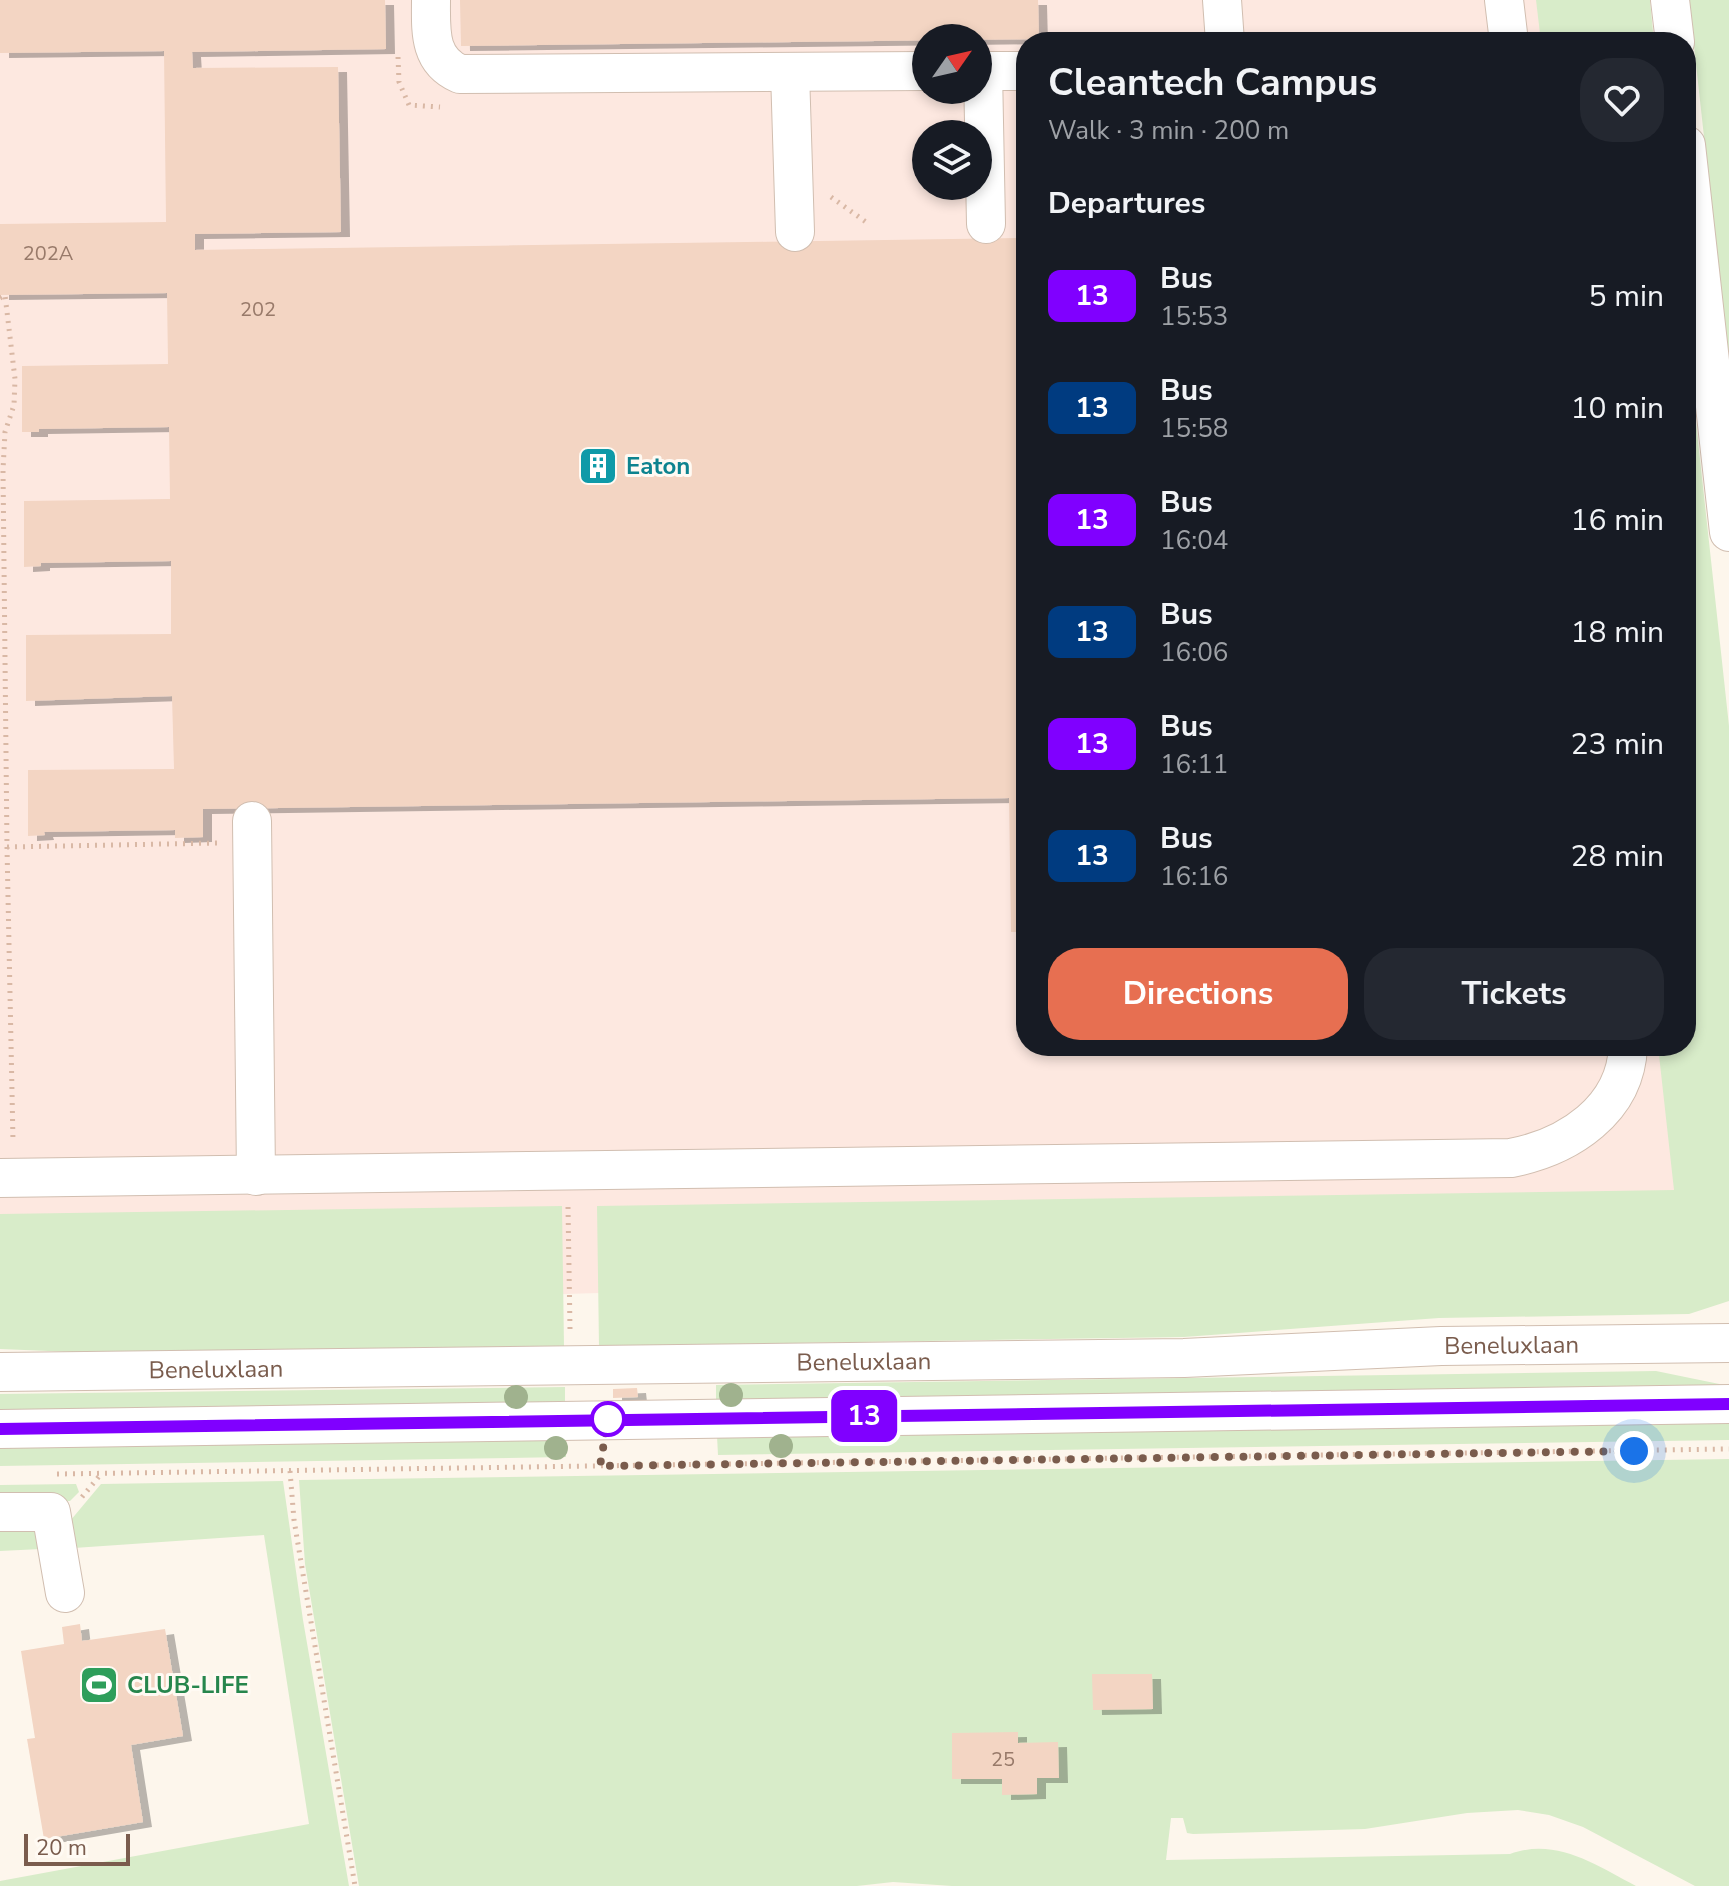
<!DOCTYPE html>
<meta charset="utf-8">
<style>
:root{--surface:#171b24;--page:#242831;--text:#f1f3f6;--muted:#9ea1a6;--accent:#e76f51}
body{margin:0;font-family:"Nunito Sans",sans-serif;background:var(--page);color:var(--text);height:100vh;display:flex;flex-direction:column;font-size:30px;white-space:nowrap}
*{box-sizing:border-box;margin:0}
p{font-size:26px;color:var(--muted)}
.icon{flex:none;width:44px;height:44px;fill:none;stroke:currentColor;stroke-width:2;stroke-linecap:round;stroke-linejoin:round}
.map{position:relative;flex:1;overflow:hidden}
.drawer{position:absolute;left:1016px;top:32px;width:680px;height:1024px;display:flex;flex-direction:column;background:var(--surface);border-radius:32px;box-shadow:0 4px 12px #0003}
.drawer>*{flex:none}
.badge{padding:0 16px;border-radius:12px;font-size:28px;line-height:52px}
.needle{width:52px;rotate:56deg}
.buttons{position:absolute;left:912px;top:24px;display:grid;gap:16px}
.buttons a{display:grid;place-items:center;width:80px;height:80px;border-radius:50%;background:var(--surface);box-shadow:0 4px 12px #0003;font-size:40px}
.scale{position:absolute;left:24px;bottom:20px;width:106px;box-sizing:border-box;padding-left:8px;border:4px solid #7a5c4d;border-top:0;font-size:22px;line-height:28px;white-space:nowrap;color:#7a5c4d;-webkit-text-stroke:6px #fffaf3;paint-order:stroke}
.you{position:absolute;width:40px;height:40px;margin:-20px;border:6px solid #fff;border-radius:50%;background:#1a73e8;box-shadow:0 0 0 12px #1a73e833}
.map>.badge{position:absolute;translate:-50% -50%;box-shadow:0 0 0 4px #fff}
h2{padding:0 32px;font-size:30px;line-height:72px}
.round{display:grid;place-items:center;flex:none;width:84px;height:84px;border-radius:32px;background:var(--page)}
.head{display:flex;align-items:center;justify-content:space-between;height:136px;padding:0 32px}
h1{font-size:38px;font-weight:700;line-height:60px}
.button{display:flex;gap:16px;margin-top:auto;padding:16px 32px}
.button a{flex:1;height:92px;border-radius:32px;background:var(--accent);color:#fff;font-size:32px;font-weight:700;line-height:92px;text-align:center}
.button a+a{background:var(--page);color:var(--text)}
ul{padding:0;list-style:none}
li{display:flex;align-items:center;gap:24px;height:112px;padding:0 32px}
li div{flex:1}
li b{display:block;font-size:30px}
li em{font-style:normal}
li .badge{min-width:88px;font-weight:700;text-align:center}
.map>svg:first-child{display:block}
</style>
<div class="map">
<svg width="1729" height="1886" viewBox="0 0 1729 1886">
<defs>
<filter id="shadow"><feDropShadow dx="9" dy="5" stdDeviation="0" flood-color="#0004"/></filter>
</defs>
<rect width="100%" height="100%" fill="#fdf6ec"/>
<path fill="#fde8e0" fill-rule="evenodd" d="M0,0h1617l6,42h-597v1004h660l43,213 -1729,52zM926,38h52v52h-52zM926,134h52v52h-52z"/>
<g fill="#d8ecc9">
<polygon points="1536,0 1650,0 1654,42 1541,42"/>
<polygon points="1689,0 1729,0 1729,365"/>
<polygon points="1686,330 1729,726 1729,1301 1689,1314 1439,1318 1184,1337 599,1346 597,1206 1674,1190 1658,1046 1686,1046"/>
<polygon points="562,1206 564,1346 73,1352 0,1349 0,1214"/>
<polygon points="1656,1371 1729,1386 716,1402 716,1385"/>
<polygon points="565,1387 565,1404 0,1412 0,1394"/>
<polygon points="1729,1421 1729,1440 718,1455 717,1436"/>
<polygon points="566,1438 566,1457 0,1466 0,1447"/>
<path d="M1729,1459v427h-34l-112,-59 -34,-12 -31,-5 -51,3 -102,16 -172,5 -6,-1 -4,-15h-12l-5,42 344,-6c46,-17 86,11 126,32h-684l-59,-4 -36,4h-498l-54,-322 -6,-84z"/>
<polygon points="283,1481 303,1620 349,1886 0,1886 0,1881 309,1824 264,1535 74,1548 70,1521 101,1484"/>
<polygon points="76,1484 79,1492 70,1501 0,1501 0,1485"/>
<polygon points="25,1524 39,1535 41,1549 0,1551 0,1525"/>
</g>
<g fill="#f3d5c3" filter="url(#shadow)">
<polygon points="0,0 385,0 386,49 192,52 193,68 338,67 341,232 195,234 195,250 1026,238 1026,932 1011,932 1009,798 203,809 203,837 175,838 175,830 44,832 45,835 28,836 28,770 174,769 172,696 26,701 26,635 171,634 171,561 41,563 41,566 24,567 24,501 170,499 169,427 39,429 39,432 22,432 22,366 168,364 167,293 0,295 0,224 166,222 164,51 0,53"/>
<polygon points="460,0 1038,0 1039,39 461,46"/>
<polygon points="637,1388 638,1397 613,1398 613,1389"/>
<polygon points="80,1624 82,1641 165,1629 183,1736 131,1745 143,1822 44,1839 27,1739 35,1738 21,1651 64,1644 62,1627"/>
<polygon points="1092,1674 1152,1674 1153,1709 1093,1710"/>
<polygon points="1018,1732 1018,1743 1058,1742 1059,1778 1037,1778 1037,1794 1002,1795 1002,1779 952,1779 952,1733"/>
</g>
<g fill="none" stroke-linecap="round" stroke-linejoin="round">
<defs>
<g id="minor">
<path d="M431,0c0,30 -3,60 29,74l466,-3"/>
<polyline points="1222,0 1225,42"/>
<polyline points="1504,0 1509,42"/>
<polyline points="1670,0 1675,42"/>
<polyline points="978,71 1026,71"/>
<polyline points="983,71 986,224"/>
<polyline points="790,72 795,232"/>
<polyline points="1686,145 1729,532"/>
<polyline points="252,821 256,1176"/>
<path d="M0,1178l1511,-20c57,-11 115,-48 117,-112"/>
<path id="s1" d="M0,1372l1184,-14 257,-12 288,-3"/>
<polyline points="0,1429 1729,1404"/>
<polyline points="0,1512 51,1512 65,1593"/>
</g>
</defs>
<use href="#minor" stroke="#d1beb0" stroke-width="40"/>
<g stroke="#d9b8a5" stroke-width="5" stroke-dasharray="2 6" stroke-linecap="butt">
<polyline points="398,57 399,82 409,105 440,107"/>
<polyline points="831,197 866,222"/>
<polyline points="0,298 5,295 15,379 14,405 5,432 3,470 7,847 218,843"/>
<polyline points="7,847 13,1141"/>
<polyline points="568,1207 570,1329"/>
<polyline points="290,1471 294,1520 355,1886"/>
<polyline points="57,1474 1729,1449"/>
<polyline points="82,1497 101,1474"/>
</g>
<use href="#minor" stroke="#fff" stroke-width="38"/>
</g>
<g fill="#a0b28e">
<circle cx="731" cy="1395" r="12"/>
<circle cx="516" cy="1397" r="12"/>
<circle cx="781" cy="1446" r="12"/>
<circle cx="556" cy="1448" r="12"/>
</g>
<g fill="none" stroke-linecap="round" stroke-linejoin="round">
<defs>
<polyline id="line" points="0,1429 1729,1404"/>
</defs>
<use href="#line" stroke="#fff" stroke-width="18"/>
<use href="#line" stroke="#8000ff" stroke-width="12"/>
<polyline stroke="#7a5c4d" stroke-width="8" stroke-dasharray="0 14.4" points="608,1419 600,1466 1634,1451"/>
</g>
<defs>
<symbol id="building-square" viewBox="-11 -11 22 22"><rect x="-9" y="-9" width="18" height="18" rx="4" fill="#0f9aa8" stroke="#fffaf3"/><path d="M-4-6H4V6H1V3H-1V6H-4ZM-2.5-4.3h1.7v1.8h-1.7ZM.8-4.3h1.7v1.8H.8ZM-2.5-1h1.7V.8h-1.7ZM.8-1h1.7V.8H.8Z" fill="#fff"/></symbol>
<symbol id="stadium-square" viewBox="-11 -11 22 22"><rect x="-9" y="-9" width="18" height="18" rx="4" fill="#2e9e5b" stroke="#fffaf3"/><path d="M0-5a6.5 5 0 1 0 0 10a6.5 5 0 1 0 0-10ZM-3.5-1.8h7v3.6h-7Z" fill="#fff"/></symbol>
</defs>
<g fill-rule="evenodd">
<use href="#building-square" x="576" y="444" width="44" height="44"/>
<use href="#stadium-square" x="77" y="1663" width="44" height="44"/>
</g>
<circle fill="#fff" stroke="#8000ff" stroke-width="4" cx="608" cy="1419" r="16"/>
<g text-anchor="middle" stroke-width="6" stroke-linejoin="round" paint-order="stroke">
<g font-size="20" fill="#987a6a">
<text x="48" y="260">202A</text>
<text x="258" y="316">202</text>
<text x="1003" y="1766">25</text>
</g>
<g font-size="24" font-weight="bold" fill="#0d838f" stroke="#fffaf3" text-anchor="start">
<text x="626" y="474">Eaton</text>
</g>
<g font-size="24" fill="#7a5c4d" stroke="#fffaf3">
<text dy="8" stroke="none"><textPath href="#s1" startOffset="1512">Beneluxlaan</textPath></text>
<text dy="8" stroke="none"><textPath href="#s1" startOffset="864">Beneluxlaan</textPath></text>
<text dy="8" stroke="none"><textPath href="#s1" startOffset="216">Beneluxlaan</textPath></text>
</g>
<g font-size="24" font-weight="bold" fill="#27864d" stroke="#fffaf3" text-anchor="start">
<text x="127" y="1693">CLUB-LIFE</text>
</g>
</g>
</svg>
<div class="buttons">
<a><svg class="needle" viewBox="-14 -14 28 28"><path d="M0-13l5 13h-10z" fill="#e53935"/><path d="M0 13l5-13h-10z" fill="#9ea1a6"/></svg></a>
<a><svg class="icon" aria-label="layers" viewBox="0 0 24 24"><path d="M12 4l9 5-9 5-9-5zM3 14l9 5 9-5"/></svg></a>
</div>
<div class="scale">20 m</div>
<div class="you" style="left:1634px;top:1451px"></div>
<b class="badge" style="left:864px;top:1416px;background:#8000ff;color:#fff">13</b>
<section class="drawer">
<div class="head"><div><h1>Cleantech Campus</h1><p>Walk · 3 min · 200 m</p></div><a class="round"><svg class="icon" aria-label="heart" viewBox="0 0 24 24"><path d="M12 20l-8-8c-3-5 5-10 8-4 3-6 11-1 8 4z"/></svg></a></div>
<h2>Departures</h2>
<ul>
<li><span class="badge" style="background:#8000ff;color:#fff">13</span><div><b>Bus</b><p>15:53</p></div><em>5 min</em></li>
<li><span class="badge" style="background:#003b80;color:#fff">13</span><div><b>Bus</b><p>15:58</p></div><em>10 min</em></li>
<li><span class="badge" style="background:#8000ff;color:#fff">13</span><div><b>Bus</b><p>16:04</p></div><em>16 min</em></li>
<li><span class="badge" style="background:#003b80;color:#fff">13</span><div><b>Bus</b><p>16:06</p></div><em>18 min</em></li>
<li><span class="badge" style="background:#8000ff;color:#fff">13</span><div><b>Bus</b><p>16:11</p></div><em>23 min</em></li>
<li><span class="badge" style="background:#003b80;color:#fff">13</span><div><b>Bus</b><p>16:16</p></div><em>28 min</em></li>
</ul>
<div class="button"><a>Directions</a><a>Tickets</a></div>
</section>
</div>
